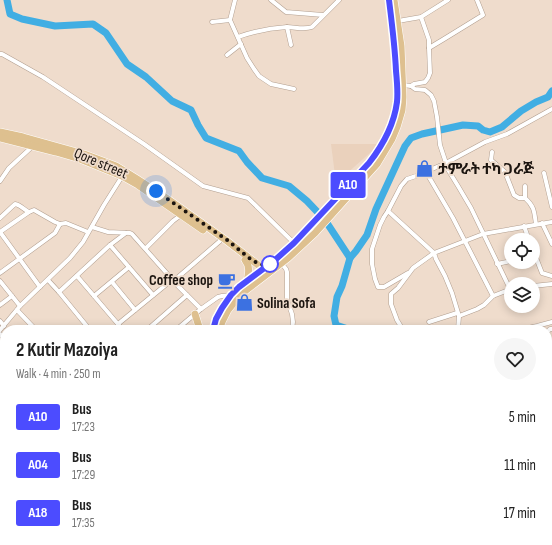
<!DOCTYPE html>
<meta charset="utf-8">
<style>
:root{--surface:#fff;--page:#f6f6f6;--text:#222;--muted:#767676}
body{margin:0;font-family:"Sofia Sans Condensed","Noto Sans Ethiopic",sans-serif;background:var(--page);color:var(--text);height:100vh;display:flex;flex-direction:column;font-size:15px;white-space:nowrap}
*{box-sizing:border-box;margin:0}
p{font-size:13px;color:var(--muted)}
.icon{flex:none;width:22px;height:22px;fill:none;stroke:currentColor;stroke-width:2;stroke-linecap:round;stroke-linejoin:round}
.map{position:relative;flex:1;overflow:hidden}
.panel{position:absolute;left:0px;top:325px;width:552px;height:220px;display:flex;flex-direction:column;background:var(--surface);border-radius:16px 16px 0 0;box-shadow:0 2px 10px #0003}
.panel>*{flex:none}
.badge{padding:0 8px;border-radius:3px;font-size:14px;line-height:26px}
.fabs{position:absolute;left:504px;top:233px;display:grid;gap:8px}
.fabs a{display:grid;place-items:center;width:36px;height:36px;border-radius:50%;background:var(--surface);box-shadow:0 2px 10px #0003;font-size:20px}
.you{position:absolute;width:20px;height:20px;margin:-10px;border:3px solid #fff;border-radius:50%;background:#1a73e8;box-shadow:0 0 0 6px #1a73e833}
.map>.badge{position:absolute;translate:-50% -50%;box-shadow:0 0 0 2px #fff}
.round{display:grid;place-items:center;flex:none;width:42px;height:42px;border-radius:21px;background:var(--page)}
.head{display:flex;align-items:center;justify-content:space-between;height:68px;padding:0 16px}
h1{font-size:19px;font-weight:700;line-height:30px}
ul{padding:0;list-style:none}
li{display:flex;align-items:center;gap:12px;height:48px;padding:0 16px}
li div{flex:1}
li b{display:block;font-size:15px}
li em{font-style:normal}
li .badge{min-width:44px;font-weight:700;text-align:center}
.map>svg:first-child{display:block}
</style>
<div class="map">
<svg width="552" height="545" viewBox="0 0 552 545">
<rect width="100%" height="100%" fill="#efdccc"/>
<polygon fill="#ead1bc" points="331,144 380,144 336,183"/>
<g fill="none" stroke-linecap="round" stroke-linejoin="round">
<g stroke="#41aee3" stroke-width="7">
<polyline points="7,0 10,14 22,19 55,26 93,24 106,33 127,64 146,77 172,101 191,110 198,125 206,138 239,151 247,162 262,178 289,186 307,201 325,220 350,258"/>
<polyline points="351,330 336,325 334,316 337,297 342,286 350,258 356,251 367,235 376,209 405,146 411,138 422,134 463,125 478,126 483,130 490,132 502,127 521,111 536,102 548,97 552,91"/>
<polyline points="370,545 371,540"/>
</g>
<defs>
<g id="minor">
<polyline points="235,0 230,20 247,58 254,69 259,76 271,84 294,89"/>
<polyline points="271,0 286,12 323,15"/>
<polyline points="398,21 421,17 448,0"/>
<polyline points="212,22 230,20"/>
<polyline points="287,27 291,45"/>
<path d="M238,37c17,-6 31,-9 49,-10 8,0 17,3 25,0l27,-27"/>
<polyline points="429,48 444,39 483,15 477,0"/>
<polyline points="0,54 2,54 43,77 144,144 203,186 248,198 294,243"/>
<polyline points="227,55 241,44"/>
<polyline points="403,85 411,86 415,89 425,90 431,95 434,101 437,117 440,145 446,163 447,168 458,186 471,208 510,289"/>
<polyline points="411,86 414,84 425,82 428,78 430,73 429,48 429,40 421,17"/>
<polyline points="492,152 491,160 505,172 514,195 519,198 525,198"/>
<polyline points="426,172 453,218 493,296"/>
<polyline points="544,173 552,207"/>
<polyline points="0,181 9,168 34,145"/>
<path d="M525,186v12c10,9 9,14 11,26"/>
<polyline points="388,211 434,253 436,259 445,276 452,293 459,316 458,330"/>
<path d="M0,218l15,-14c6,1 9,6 14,8l5,-2 21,12 5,2 6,-1 22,9"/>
<polyline points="542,223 552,244"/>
<polyline points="524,226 529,240"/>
<polyline points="92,227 108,232 130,233 132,234 178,286 201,309"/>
<polyline points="0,232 40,287"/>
<polyline points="0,232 29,212"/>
<polyline points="110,245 153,295"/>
<polyline points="146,248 173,221 181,215"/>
<polyline points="533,250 542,273 552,276"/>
<polyline points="282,264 286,269 287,272 287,300 292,314 293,322 292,330"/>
<polyline points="497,264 511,261"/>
<polyline points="0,273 55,233 60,224"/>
<polyline points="408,273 384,287 378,287 375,279 372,264 372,249 380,225 384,217 388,211 401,186 407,179 416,176 446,163 485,142 507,134 552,109"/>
<polyline points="77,276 123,330"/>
<polyline points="48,280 59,292 90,330"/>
<polyline points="0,281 20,306"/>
<polyline points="112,282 135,310"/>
<polyline points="533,286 552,284"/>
<polyline points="59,292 110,245 126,233"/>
<polyline points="94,296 129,267"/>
<polyline points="0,305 12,296"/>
<polyline points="17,310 36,330"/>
<polyline points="459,316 477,309 484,305 493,296 511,289"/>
<polyline points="0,321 4,326"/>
<polyline points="429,322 457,313"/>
<polyline points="118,324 173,279 177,278 220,241"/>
<polyline points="0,330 20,306 70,258 83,242 104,205 123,175"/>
<polyline points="147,330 187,295"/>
<polyline points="176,330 201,309 218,297 222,296 231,295"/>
<polyline points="403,330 397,320 391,304 391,294 398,288 413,268 434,253 483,234 552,222"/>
<polyline points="519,330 537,326 552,322"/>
<polyline points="547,332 550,329 552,329"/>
<polyline points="0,334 5,339"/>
<polyline points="0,370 5,374"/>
<polyline points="547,396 552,397"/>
<polyline points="0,408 5,413"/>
<polyline points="547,428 552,430"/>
<polyline points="0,439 5,435"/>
<polyline points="0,441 5,446"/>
<polyline points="547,449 552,449"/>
<polyline points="0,486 5,482"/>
<polyline points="547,523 552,523"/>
<polyline points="110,540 110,545"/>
<polyline points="248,540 250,545"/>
<polyline points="399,540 399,545"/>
<polyline points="447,540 447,545"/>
<polyline points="479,540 480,545"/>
<polyline points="503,540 504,545"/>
<polyline points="524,540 525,545"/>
<polyline points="309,545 313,540"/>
</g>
<g id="primary">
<polyline points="0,132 23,137 84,154 116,166 137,179 165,197 227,241 266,271"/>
<polyline points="0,138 56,152 80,159 122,176 138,185 203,230"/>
<path d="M245,260c5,6 4,13 2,21"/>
<polyline points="195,314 200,330"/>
<path d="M213,330l3,-11 6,-11 9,-13 8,-8 36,-27 20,-18 74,-79c14,-18 25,-38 28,-61 1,-10 0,-21 -1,-31 -1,-24 -4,-47 -7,-71"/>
<polyline points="219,330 222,322 228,310 236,300 245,291 288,258 315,233 377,164 392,139 397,127 402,110 403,97 401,46 394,0"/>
<polyline points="227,545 227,540"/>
<polyline points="233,545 233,540"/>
</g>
</defs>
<use href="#minor" stroke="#b29f90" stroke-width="5"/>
<use href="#primary" stroke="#fff" stroke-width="8"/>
<use href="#minor" stroke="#fff" stroke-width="4"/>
<use href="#primary" stroke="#dec08f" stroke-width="7"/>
</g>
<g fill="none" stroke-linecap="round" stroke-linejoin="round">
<defs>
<path id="line" d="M213,330l3,-11 6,-11 9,-13 8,-8 36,-27 19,-17 75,-80c14,-18 25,-38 28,-61 1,-10 0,-21 -1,-31 -1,-24 -4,-47 -7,-71"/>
</defs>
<use href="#line" stroke="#fff" stroke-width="9"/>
<use href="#line" stroke="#4c4cff" stroke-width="6"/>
<polyline stroke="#1b140f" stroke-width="4" stroke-dasharray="0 7.2" points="156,191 227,240 253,261 263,265 271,263 270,264"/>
</g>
<defs>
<symbol id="shop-bare" viewBox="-9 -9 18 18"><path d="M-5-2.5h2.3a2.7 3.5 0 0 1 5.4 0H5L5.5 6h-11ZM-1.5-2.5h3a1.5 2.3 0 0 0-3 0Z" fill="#3c71e1" stroke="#efdccc" stroke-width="2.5" paint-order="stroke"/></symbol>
<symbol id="cafe-bare" viewBox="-9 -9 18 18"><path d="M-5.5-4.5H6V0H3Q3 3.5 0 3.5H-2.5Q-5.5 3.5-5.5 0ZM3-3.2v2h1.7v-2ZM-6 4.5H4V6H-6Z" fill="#3c71e1" stroke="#efdccc" stroke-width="2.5" paint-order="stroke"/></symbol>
</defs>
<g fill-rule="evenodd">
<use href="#shop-bare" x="412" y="156" width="25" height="25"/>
<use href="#cafe-bare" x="214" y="268" width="25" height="25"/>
<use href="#shop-bare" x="232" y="290" width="25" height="25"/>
</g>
<circle fill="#fff" stroke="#4c4cff" stroke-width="2" cx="270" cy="264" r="8"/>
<g text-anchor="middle" stroke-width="3.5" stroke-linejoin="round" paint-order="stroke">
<g font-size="15" fill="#1b140f" stroke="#efdccc">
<text transform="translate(101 163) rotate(23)" y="5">Qore street</text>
</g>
<g font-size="15" font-weight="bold" fill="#1b140f" stroke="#efdccc" text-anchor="start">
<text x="438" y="174">ታምራት ተካ ጋራጅ</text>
<text x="213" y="285" text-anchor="end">Coffee shop</text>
<text x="257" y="308">Solina Sofa</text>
</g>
</g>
</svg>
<div class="fabs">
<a><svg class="icon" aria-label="locate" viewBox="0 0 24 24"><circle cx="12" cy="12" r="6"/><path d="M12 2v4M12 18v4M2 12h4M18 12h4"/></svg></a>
<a><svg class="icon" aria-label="layers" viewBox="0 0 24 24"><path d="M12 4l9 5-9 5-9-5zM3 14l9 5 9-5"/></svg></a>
</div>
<div class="you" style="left:156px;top:191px"></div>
<b class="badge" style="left:348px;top:185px;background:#4c4cff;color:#fff">A10</b>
<section class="panel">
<div class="head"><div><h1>2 Kutir Mazoiya</h1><p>Walk · 4 min · 250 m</p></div><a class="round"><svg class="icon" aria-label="heart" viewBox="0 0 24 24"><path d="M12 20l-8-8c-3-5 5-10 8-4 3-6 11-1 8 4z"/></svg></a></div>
<ul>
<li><span class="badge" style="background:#4c4cff;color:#fff">A10</span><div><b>Bus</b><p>17:23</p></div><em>5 min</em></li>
<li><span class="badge" style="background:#4c4cff;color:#fff">A04</span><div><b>Bus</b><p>17:29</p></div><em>11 min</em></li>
<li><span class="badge" style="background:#4c4cff;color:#fff">A18</span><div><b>Bus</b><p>17:35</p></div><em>17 min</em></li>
</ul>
</section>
</div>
